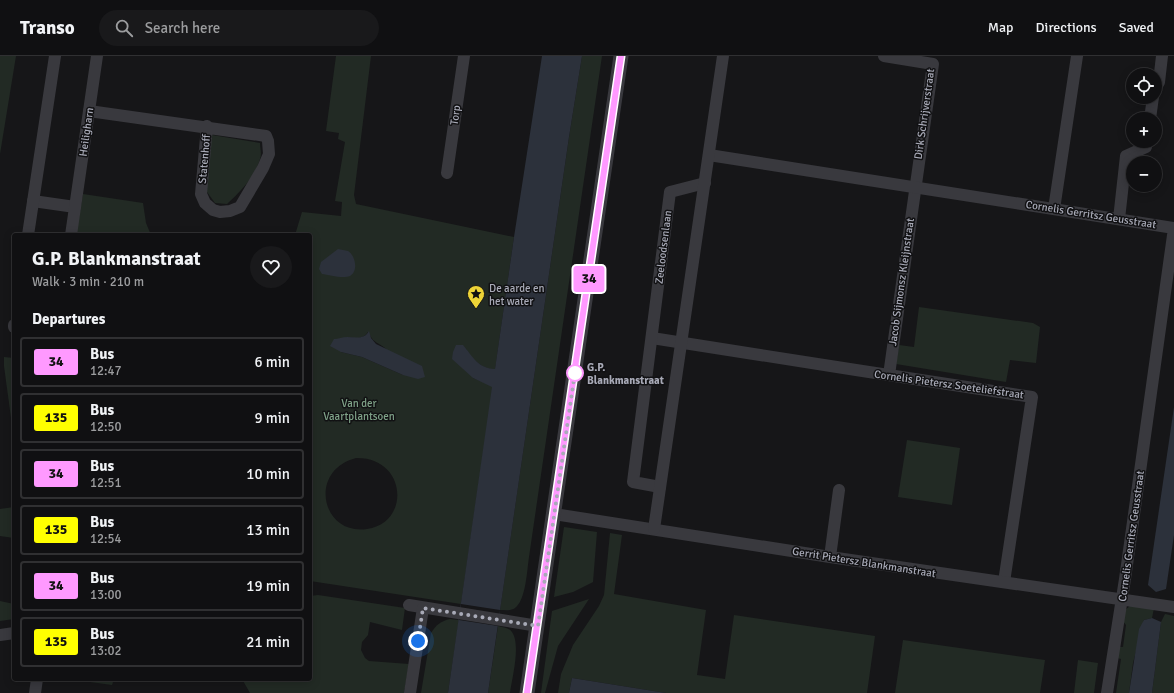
<!DOCTYPE html>
<meta charset="utf-8">
<style>
:root{--surface:#101012;--page:#19191b;--text:#f1f3f6;--muted:#9c9d9f;--line:#303032}
body{margin:0;font-family:Signika,sans-serif;background:var(--page);color:var(--text);height:100vh;display:flex;flex-direction:column;font-size:15px;white-space:nowrap}
*{box-sizing:border-box;margin:0}
p{font-size:13px;color:var(--muted)}
.icon{flex:none;width:22px;height:22px;fill:none;stroke:currentColor;stroke-width:2;stroke-linecap:round;stroke-linejoin:round}
.map{position:relative;flex:1;overflow:hidden}
.details{position:absolute;left:12px;top:177px;width:300px;height:448px;display:flex;flex-direction:column;background:var(--surface);border-radius:4px;box-shadow:0 2px 10px #0003,0 0 0 1px var(--line)}
.details>*{flex:none}
.badge{padding:0 8px;border-radius:3px;font-size:14px;line-height:26px}
.controls{position:absolute;left:1126px;top:12px;display:grid;gap:8px}
.controls a{display:grid;place-items:center;width:36px;height:36px;border-radius:50%;background:var(--surface);box-shadow:0 2px 10px #0003,0 0 0 1px var(--line);font-size:20px}
.you{position:absolute;width:20px;height:20px;margin:-10px;border:3px solid #fff;border-radius:50%;background:#1a73e8;box-shadow:0 0 0 6px #1a73e833}
.map>.badge{position:absolute;translate:-50% -50%;box-shadow:0 0 0 2px #fff}
h2{padding:0 20px;font-size:15px;line-height:36px}
.round{display:grid;place-items:center;flex:none;width:42px;height:42px;border-radius:21px;background:var(--page)}
.overview{display:flex;align-items:center;justify-content:space-between;height:68px;padding:0 20px}
h1{font-size:19px;font-weight:700;line-height:30px}
ul{padding:0;list-style:none}
li{display:flex;align-items:center;gap:12px;height:50px;margin:0 8px 6px;padding:0 12px;border:2px solid var(--line);border-radius:4px}
li div{flex:1}
li b{display:block;font-size:15px}
li em{font-style:normal}
li .badge{min-width:44px;font-weight:700;text-align:center}
header{display:flex;align-items:center;gap:24px;box-sizing:border-box;height:56px;padding:0 20px;background:var(--surface);border-bottom:1px solid var(--line)}
header strong{font-size:19px}
nav{display:flex;gap:22px;margin-inline-start:auto;font-size:14px}
.search{width:280px;height:36px;background:var(--page);display:flex;align-items:center;gap:10px;box-sizing:border-box;padding:0 14px;border-radius:22px;color:var(--muted);font-size:15px}
.map>svg:first-child{display:block}
</style>
<header>
<strong>Transo</strong>
<div class="search"><svg class="icon" aria-label="search" viewBox="0 0 24 24"><circle cx="10" cy="10" r="6"/><path d="M15 15l6 6"/></svg>Search here</div>
<nav><a>Map</a><a>Directions</a><a>Saved</a></nav>
</header>
<div class="map">
<svg width="1174" height="637" viewBox="0 0 1174 637">
<rect width="100%" height="100%" fill="#161618"/>
<g fill="#222a24" fill-rule="evenodd">
<polygon points="0,0 16,0 0,98"/>
<path d="M336,0h35l-17,139 2,9 158,33 -19,133c-13,-2 -23,-10 -29,-21l7,29 20,8 -32,218 -151,-23v-264l2,-1 -2,-16v-65h-15l7,-23 39,4 1,-14 -7,-1 10,-59 -7,-3 1,-6 -13,-2zM368,276c6,12 9,9 18,17 6,4 13,20 17,26l-41,-18 -21,-5 5,-15c9,1 17,3 22,-5zM356,402c51,-1 55,65 11,71 -45,7 -60,-58 -11,-71z"/>
<path d="M582,0h20l-73,501c-2,13 -3,43 -14,51 -4,3 -10,2 -15,2l69,-473z"/>
<path d="M212,79l48,8c0,5 2,11 0,16 -5,18 -20,33 -33,45l-12,-1 -8,-11 -2,-15z"/>
<polygon points="83,138 143,147 146,167 151,179 76,179"/>
<polygon points="919,251 1033,267 1040,271 1036,307 1010,304 1006,326 896,308 899,289 914,291"/>
<polygon points="4,301 14,302 14,384 4,310"/>
<polygon points="907,384 960,392 952,449 898,441"/>
<polygon points="14,451 14,482 0,480 0,453"/>
<polygon points="564,471 597,476 593,526 573,536 554,541"/>
<polygon points="610,477 622,479 614,538 706,554 697,619 725,623 734,559 875,580 867,637 666,637 572,622 569,637 558,637 561,618 573,589 599,550 604,539"/>
<polygon points="318,539 405,552 402,574 370,566 368,579 362,586 361,594 365,602 369,605 409,608 404,637 250,637 242,623 310,623 310,540"/>
<polygon points="589,543 558,590 545,637 541,637 552,555"/>
<polygon points="0,545 14,548 14,563 0,565"/>
<polygon points="1130,550 1154,552 1152,562 1144,564 1133,607 1129,637 1116,637 1121,603 1117,602 1119,591 1123,591 1126,569 1122,564 1124,555"/>
<polygon points="1165,558 1174,560 1174,637 1152,637 1161,566"/>
<path d="M450,563l9,1 -11,73h-27l10,-60c5,-8 10,-12 19,-14z"/>
<path d="M498,570c5,1 11,2 14,6 9,13 0,46 -2,61h-22z"/>
<polygon points="903,584 1045,604 1040,637 895,637"/>
<polygon points="1078,604 1098,607 1094,637 1074,637"/>
<polygon points="68,623 114,623 112,629"/>
</g>
<g fill="#2c313b">
<path d="M542,0h40l-13,81 -81,556h-40l44,-306 -19,-9 -21,-19 1,-7 3,-7h7c10,12 15,23 32,24l19,-132z"/>
<path d="M338,193c3,1 7,1 10,2 7,4 11,20 2,25 -7,3 -21,-1 -28,-2l-3,-5 2,-7z"/>
<path d="M369,275l2,7 5,6 46,22 3,11 -7,2 -15,-4 -41,-18 -21,-5 -11,-6 4,-7c4,0 9,-2 13,-2 9,0 17,3 22,-6z"/>
<polygon points="1174,351 1174,479 1166,533 1156,536 1148,529"/>
<polygon points="1152,562 1161,566 1152,637 1129,637 1139,573 1144,564"/>
<polygon points="572,622 666,637 569,637"/>
</g>
<polygon fill="#161618" points="461,548 500,554 498,570 459,564"/>
<g fill="none" stroke-linecap="round" stroke-linejoin="round">
<g stroke="#39393e" stroke-width="12">
<polyline points="884,0 933,8 889,319"/>
<polyline points="1155,33 1159,26 1162,0"/>
<polyline points="89,55 266,80 268,85 269,98 263,112 240,151 230,155 220,156 213,154 205,147 201,138 207,70"/>
<polyline points="1150,63 1153,41"/>
<polyline points="709,99 1174,172 1125,523 1107,637"/>
<polyline points="447,117 464,0"/>
<polyline points="33,145 75,151"/>
<polyline points="1054,153 1077,0"/>
<polyline points="1119,163 1126,100 1146,91 1147,85"/>
<polyline points="28,179 55,0"/>
<polyline points="71,179 97,0"/>
<polyline points="14,269 14,271"/>
<polyline points="652,282 856,314 1032,341 1004,526"/>
<polyline points="660,431 633,426 670,136 705,127"/>
<polyline points="554,458 830,501 1174,551"/>
<polyline points="654,473 723,0"/>
<polyline points="830,501 839,434"/>
<polyline points="409,549 538,570"/>
<polyline points="0,579 14,577"/>
<polyline points="35,637 37,623"/>
<polyline points="410,637 423,552"/>
</g>
<polyline stroke="#39393e" stroke-width="15" points="527,637 621,0"/>
</g>
<g fill="none" stroke-linecap="round" stroke-linejoin="round">
<defs>
<polyline id="line" points="527,637 621,0"/>
</defs>
<use href="#line" stroke="#fff" stroke-width="9"/>
<use href="#line" stroke="#f9f" stroke-width="6"/>
<polyline stroke="#a8aab7" stroke-width="4" stroke-dasharray="0 7.2" points="418,585 423,552 538,570 575,316 575,317"/>
</g>
<defs>
<symbol id="sight-pin" viewBox="-11 -11 22 30"><path d="M0 17L-7.5 6A9.5 9.5 0 1 1 7.5 6Z" fill="#eed437" stroke="#111113"/><path d="M0-6L1.8-2.2L6-1.7L2.9 1.2L3.7 5.4L0 3.3L-3.7 5.4L-2.9 1.2L-6-1.7L-1.8-2.2Z" fill="#111"/></symbol>
</defs>
<g fill-rule="evenodd">
<use href="#sight-pin" x="466" y="228" width="20" height="27"/>
</g>
<circle fill="#fff" stroke="#f9f" stroke-width="2" cx="575" cy="317" r="8"/>
<g text-anchor="middle" stroke-width="3" stroke-linejoin="round" paint-order="stroke">
<g font-size="11" fill="#a8aab7" stroke="#111113">
<text transform="translate(924 58) rotate(-82)" y="4">Dirk Schrijverstraat</text>
<text transform="translate(455 59) rotate(-82)" y="4">Torp</text>
<text transform="translate(86 76) rotate(-82)" y="4">Heiligharn</text>
<text transform="translate(204 103) rotate(-85)" y="4">Statenhoff</text>
<text transform="translate(1091 158) rotate(9)" y="4">Cornelis Gerritsz Geusstraat</text>
<text transform="translate(663 191) rotate(-83)" y="4">Zeeloodsenlaan</text>
<text transform="translate(901 226) rotate(-82)" y="4">Jacob Sijmonsz Kleijnstraat</text>
<text transform="translate(949 328) rotate(8)" y="4">Cornelis Pietersz Soeteliefstraat</text>
<text transform="translate(1131 480) rotate(-82)" y="4">Cornelis Gerritsz Geusstraat</text>
<text transform="translate(864 506) rotate(9)" y="4">Gerrit Pietersz Blankmanstraat</text>
</g>
<g font-size="11" fill="#a8aab7" stroke="#111113" text-anchor="start">
<text x="489" y="236">De aarde en<tspan x="489" dy="13">het water</tspan></text>
</g>
<g font-size="11" font-weight="bold" fill="#a8aab7" stroke="#111113" text-anchor="start">
<text x="587" y="315">G.P.<tspan x="587" dy="13">Blankmanstraat</tspan></text>
</g>
<g font-size="11" fill="#7fa288" stroke="#111113">
<text x="359" y="351">Van der<tspan x="359" dy="13">Vaartplantsoen</tspan></text>
</g>
</g>
</svg>
<div class="controls">
<a><svg class="icon" aria-label="locate" viewBox="0 0 24 24"><circle cx="12" cy="12" r="6"/><path d="M12 2v4M12 18v4M2 12h4M18 12h4"/></svg></a>
<a>+</a>
<a>−</a>
</div>
<div class="you" style="left:418px;top:585px"></div>
<b class="badge" style="left:589px;top:223px;background:#f9f;color:#111">34</b>
<section class="details">
<div class="overview"><div><h1>G.P. Blankmanstraat</h1><p>Walk · 3 min · 210 m</p></div><a class="round"><svg class="icon" aria-label="heart" viewBox="0 0 24 24"><path d="M12 20l-8-8c-3-5 5-10 8-4 3-6 11-1 8 4z"/></svg></a></div>
<h2>Departures</h2>
<ul>
<li><span class="badge" style="background:#f9f;color:#111">34</span><div><b>Bus</b><p>12:47</p></div><em>6 min</em></li>
<li><span class="badge" style="background:#ff0;color:#111">135</span><div><b>Bus</b><p>12:50</p></div><em>9 min</em></li>
<li><span class="badge" style="background:#f9f;color:#111">34</span><div><b>Bus</b><p>12:51</p></div><em>10 min</em></li>
<li><span class="badge" style="background:#ff0;color:#111">135</span><div><b>Bus</b><p>12:54</p></div><em>13 min</em></li>
<li><span class="badge" style="background:#f9f;color:#111">34</span><div><b>Bus</b><p>13:00</p></div><em>19 min</em></li>
<li><span class="badge" style="background:#ff0;color:#111">135</span><div><b>Bus</b><p>13:02</p></div><em>21 min</em></li>
</ul>
</section>
</div>
